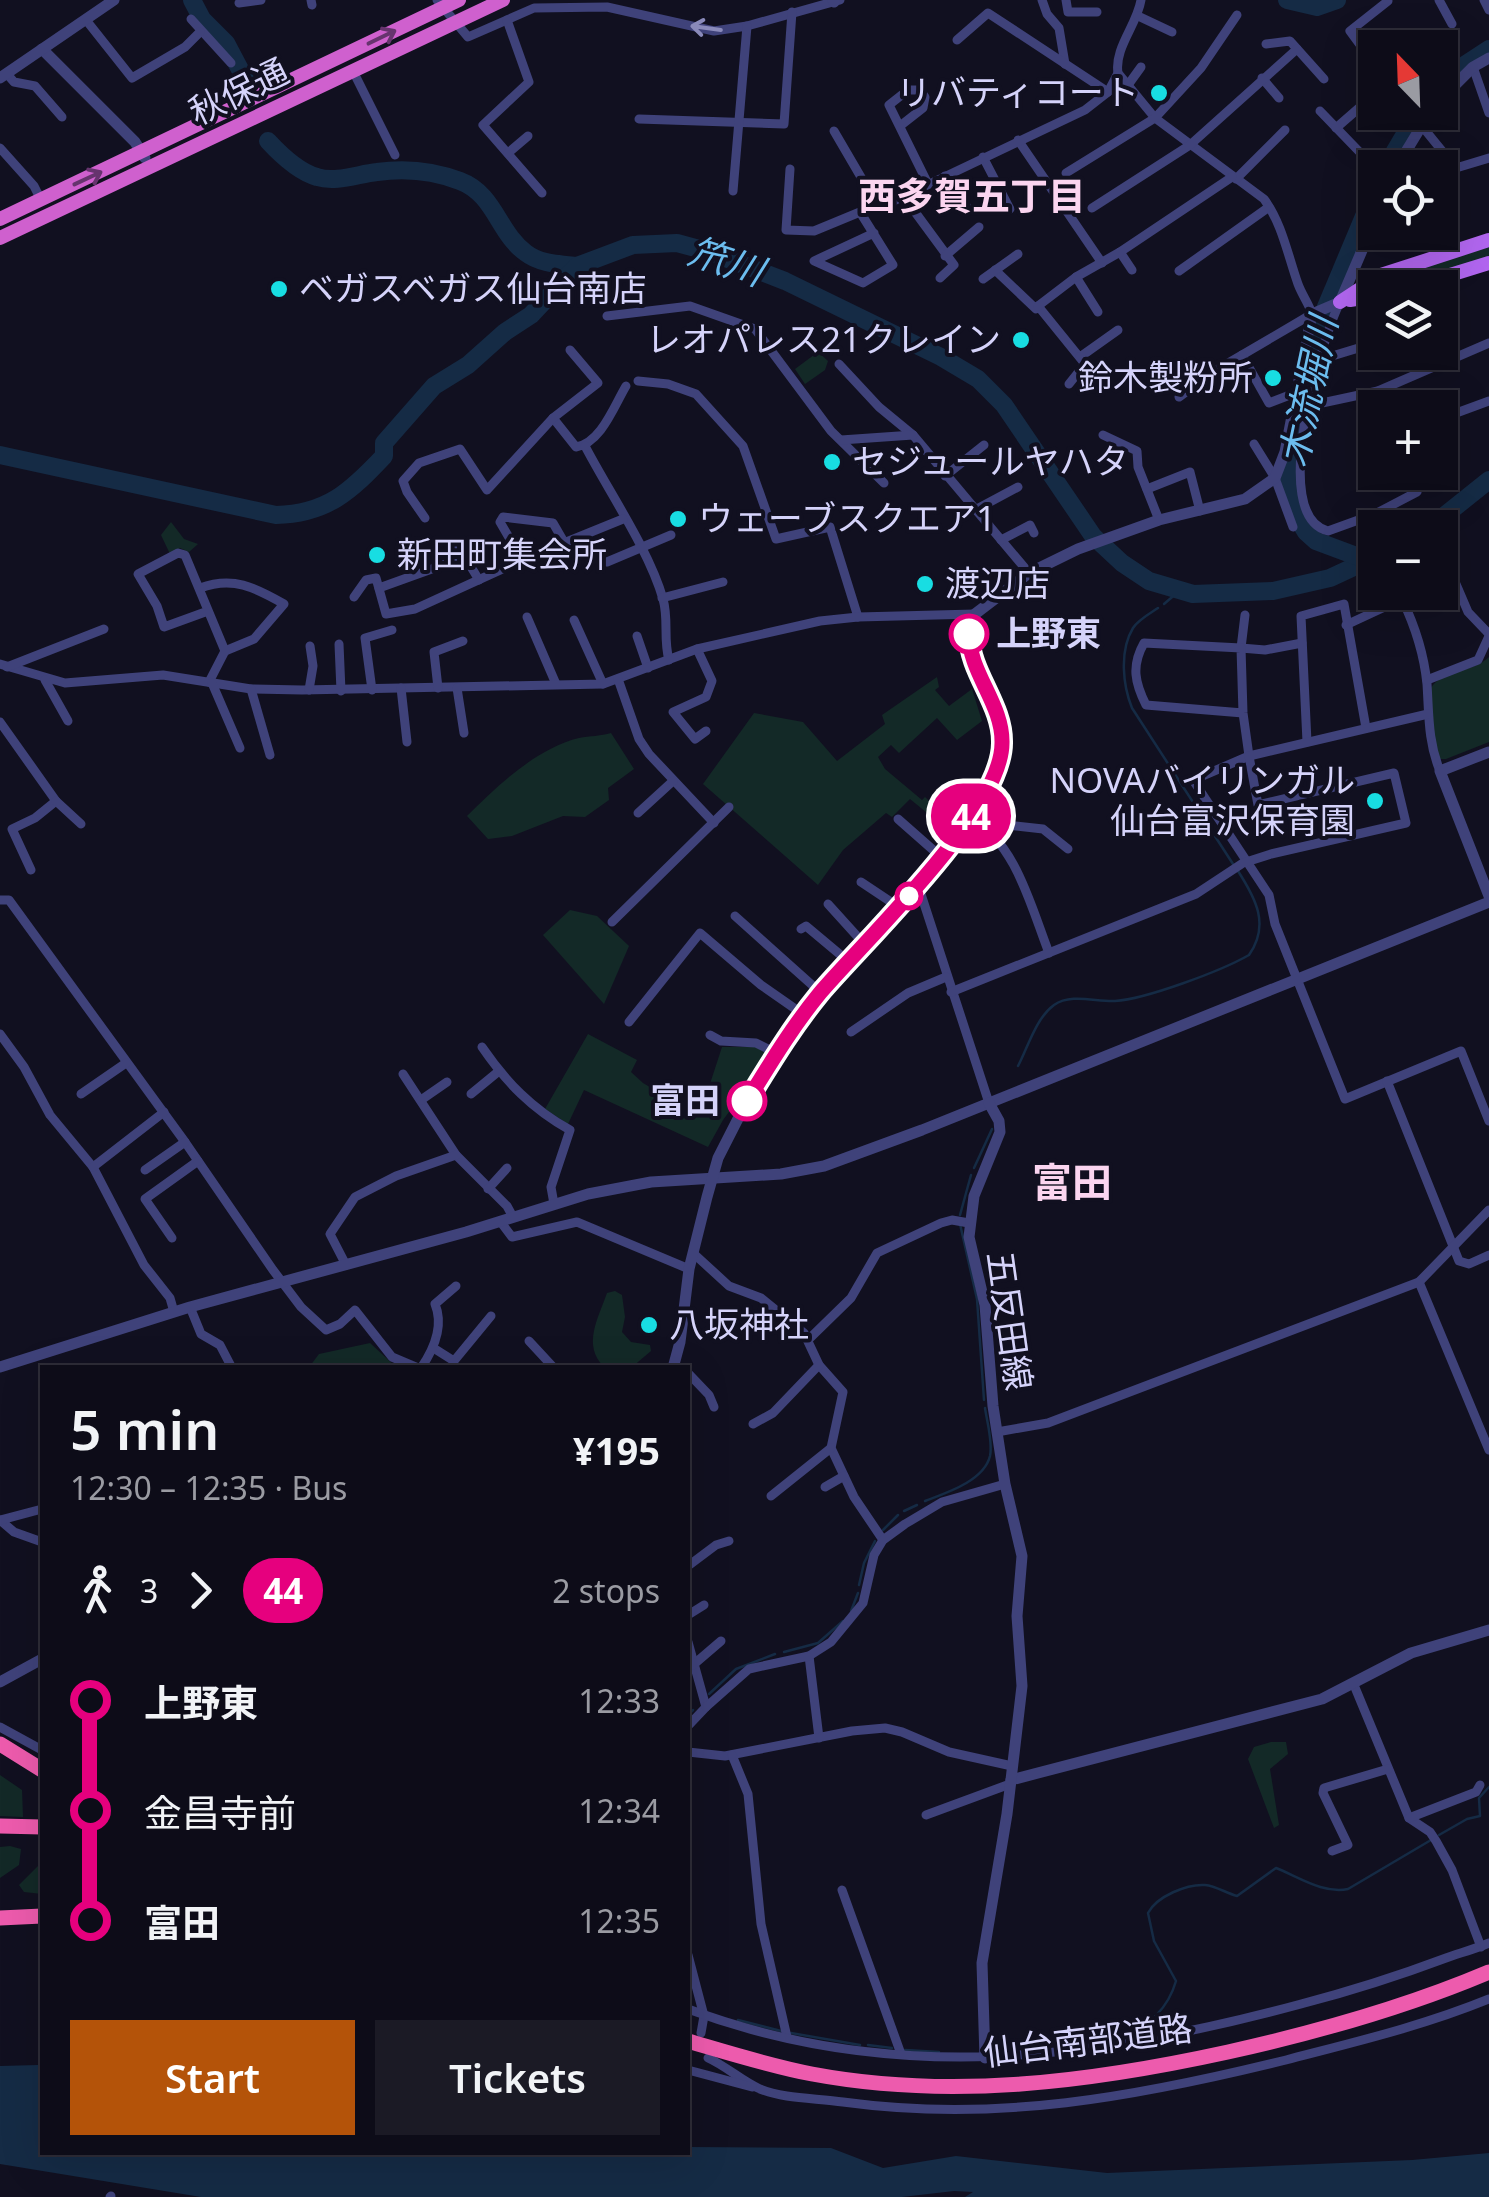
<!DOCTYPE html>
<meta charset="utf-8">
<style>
:root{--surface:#0d0c18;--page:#1b1a25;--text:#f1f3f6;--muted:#9a9ba2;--line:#2d2c37;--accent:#b45309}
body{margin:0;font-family:"Noto Sans","Noto Sans JP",sans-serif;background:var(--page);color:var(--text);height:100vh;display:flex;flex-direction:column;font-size:38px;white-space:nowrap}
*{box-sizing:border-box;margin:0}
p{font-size:32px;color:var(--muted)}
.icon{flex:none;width:55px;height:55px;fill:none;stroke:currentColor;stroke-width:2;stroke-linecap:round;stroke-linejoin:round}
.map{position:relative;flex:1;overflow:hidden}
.details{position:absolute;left:40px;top:1365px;width:650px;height:790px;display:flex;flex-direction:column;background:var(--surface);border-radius:0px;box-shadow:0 10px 40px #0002,0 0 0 2px var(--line)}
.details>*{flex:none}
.badge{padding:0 20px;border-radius:32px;font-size:35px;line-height:65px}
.needle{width:65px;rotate:337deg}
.fabs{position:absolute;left:1358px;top:30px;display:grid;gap:20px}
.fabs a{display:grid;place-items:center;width:100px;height:100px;border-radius:0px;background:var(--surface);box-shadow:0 10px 40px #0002,0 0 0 2px var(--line);font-size:50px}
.map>.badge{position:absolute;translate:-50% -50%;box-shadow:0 0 0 5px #fff}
.legs{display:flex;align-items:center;gap:15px;height:110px;padding:0 30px;font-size:32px}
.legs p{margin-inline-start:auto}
.overview{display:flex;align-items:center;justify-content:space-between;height:170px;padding:0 30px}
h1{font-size:55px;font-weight:600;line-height:75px}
.button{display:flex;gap:20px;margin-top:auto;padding:20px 30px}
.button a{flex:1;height:115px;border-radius:0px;background:var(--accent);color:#fff;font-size:40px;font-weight:600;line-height:115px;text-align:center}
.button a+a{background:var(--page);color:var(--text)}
ul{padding:0 30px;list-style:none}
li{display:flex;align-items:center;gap:35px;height:110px;font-size:38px}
li i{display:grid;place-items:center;width:15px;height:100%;margin:0 12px;background:currentColor}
li i::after{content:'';width:25px;height:25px;margin:-12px;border:8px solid;border-radius:50%;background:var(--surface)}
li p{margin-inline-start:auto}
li:first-child i{background:linear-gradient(#0000 50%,currentColor 0)}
li:last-child i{background:linear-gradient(currentColor 50%,#0000 0)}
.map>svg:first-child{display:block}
</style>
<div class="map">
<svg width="1489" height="2197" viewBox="0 0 1489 2197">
<rect width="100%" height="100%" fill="#111020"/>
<g fill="#132927">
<polygon points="1489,246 1489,257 1417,280 1415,275 1406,277 1405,271"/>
<polygon points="818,352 828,361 825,370 805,384 795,369"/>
<polygon points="171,522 184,539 198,544 189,552 180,548 170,554 161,535"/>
<path d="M1489,657v85l-43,17h-7l-6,-14 -2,-57c11,-18 43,-16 58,-31z"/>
<polygon points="937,677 939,687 935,690 949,706 972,689 982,721 957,740 937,718 899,753 891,745 878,757 885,769 922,800 925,797 955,826 949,831 910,799 892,817 886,813 843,850 818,885 703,784 754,713 803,722 837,761 885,724 882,715"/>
<path d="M611,733l23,36 -26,19 1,12 -24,17 -22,-1 -51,20 -24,3 -21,-23c30,-30 70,-68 112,-78 11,-2 22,-2 32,-5z"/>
<polygon points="570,910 597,916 629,946 604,1004 543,935"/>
<polygon points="588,1034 637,1060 631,1072 643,1083 685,1108 707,1093 722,1047 757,1047 771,1056 723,1120 708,1147 584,1090 568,1124 545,1109"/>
<path d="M615,1291l7,4 3,22 -3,15 9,10 19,3 1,6 -19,16h-28c-22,-22 -6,-48 3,-74z"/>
<polygon points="370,1343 396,1367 310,1366 319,1354"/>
<polygon points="1271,1742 1286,1742 1288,1754 1270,1769 1279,1825 1274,1828 1248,1759 1254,1747"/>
<polygon points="0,1775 22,1790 23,1817 0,1816"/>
<polygon points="10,1846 21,1849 19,1865 0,1878 0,1847"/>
<polygon points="42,1862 42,1894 24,1892 19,1885"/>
</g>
<polygon fill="#152b45" points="38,2065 42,2067 42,2152 688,2152 688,2147 831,2148 883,2168 956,2156 1107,2173 1412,2160 1489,2153 1489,2197 965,2197 973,2192 954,2191 902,2197 201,2197 0,2164 0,2066"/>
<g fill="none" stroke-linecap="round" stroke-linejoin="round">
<g stroke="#152b45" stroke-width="2.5">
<polyline points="1164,604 1178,592"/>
<path d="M1158,608c-9,6 -20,12 -25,20 -14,23 -10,58 -1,80l101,156"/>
<path d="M1018,1066c10,-19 18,-48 36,-61 17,-12 42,-3 61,-4 31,-2 106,-30 134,-46 21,-30 7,-56 -11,-84"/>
<polyline points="974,1168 992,1129"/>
<polyline points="960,1215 971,1175"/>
<polyline points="960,1224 977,1299 984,1400"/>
<path d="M925,1501c21,-8 59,-20 65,-45 3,-14 -3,-34 -5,-48"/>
<polyline points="904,1511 917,1505"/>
<polyline points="883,1530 898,1515"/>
<polyline points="859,1585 864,1563 875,1541"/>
<polyline points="851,1611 858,1593"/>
<polyline points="784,1652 818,1643 843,1621"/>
<polyline points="709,1694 736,1669 775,1654"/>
<polyline points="688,1715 693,1710"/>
<polyline points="1439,1835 1467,1819 1480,1816 1479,1798 1489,1787"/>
<polyline points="738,2020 781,2031"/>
<polyline points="791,2033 860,2045"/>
<path d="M1124,2038c25,-13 44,-29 52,-57l-22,-40 -6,-28c9,-17 39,-29 57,-28 11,1 21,8 32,11l39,-28c23,9 47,26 72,21l83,-49"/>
<polyline points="868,2045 892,2048"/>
<polyline points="905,2050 939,2052"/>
</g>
<g stroke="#152b45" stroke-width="18">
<polyline points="192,0 202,19 226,43 245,79"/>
<polyline points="1287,0 1317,7 1337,0"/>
<polyline points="1440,87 1460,68 1489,49"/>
<path d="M268,141c12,13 31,31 49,36 19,6 41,-3 60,-5 28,-4 57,-1 83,9 35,13 38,52 66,72 14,11 34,11 51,13"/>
<polyline points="1385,168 1418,112"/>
<path d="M0,455l276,60c51,-1 75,-24 108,-59v-13l50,-57 34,-21 37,-33 26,-17 46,-49 56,-21 44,-2 33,9 75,29 156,76 37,22 26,26 89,131 29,27 27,18 44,13 80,-3 57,-13 45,-21"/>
<polyline points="1429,528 1489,480"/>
<polyline points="1367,560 1316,541 1306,532 1291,507 1288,478 1301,398 1318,326 1375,190"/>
</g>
<g stroke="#3f427a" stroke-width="9">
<polyline points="311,0 312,5"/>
<polyline points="437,0 468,37 534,8 607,7 714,31 747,26 840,0"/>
<polyline points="1042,0 1047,14 1059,28 1065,64"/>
<polyline points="1066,0 1068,12 1097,12"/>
<path d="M1141,0c-4,25 -27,48 -23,73l37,45 109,81c18,24 24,57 34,85 4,11 11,20 14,30l-99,58 -34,25"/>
<polyline points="1439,0 1452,24"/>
<polyline points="1484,0 1489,10"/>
<polyline points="239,3 261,0"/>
<polyline points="1138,16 1172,32"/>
<polyline points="191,19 231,63"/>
<polyline points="86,20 132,78 185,47 200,32"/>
<polyline points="507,20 529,82 483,125 542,193"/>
<polyline points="1394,35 1406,48"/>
<polyline points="957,40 988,13 1108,92"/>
<polyline points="1266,44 1290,41 1324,79"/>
<polyline points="1375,65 1350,31 1388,1"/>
<polyline points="1473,67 1489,113"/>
<polyline points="353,71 395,155"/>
<polyline points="7,74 14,82 35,86 62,117"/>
<polyline points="1262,78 1279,98"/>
<polyline points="1440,83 1449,90"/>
<polyline points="1128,85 1141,67"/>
<polyline points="1320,111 1375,168"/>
<polyline points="639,119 784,124 792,12"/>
<polyline points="1421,125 1456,168 1489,158"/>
<polyline points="900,126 923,108 925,97 920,90 908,90 889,105 928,184"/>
<polyline points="1336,128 1375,94"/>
<polyline points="834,131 879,208"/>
<polyline points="1018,140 1102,263"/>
<polyline points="0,148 34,186 41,200"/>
<polyline points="508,153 528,136"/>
<polyline points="983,157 1010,209"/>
<polyline points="790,169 786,230 814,231 860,212 879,208 1085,110 1108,92 1118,73"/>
<polyline points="1066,173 1155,118 1201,68 1237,15"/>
<polyline points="945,176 967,207"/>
<polyline points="1236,179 1285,130"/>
<polyline points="733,191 747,26"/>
<polyline points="904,197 954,265 940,278"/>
<polyline points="1092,208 1190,145 1297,49"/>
<polyline points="860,212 893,265 863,283 814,261 874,233"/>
<polyline points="1120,252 1132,270"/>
<polyline points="945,256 979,227"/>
<polyline points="995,270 1036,309 1038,306 1085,364 1069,384"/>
<polyline points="1179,271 1269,207"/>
<polyline points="1076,277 1098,312"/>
<polyline points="983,279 1018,254"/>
<path d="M1340,302c-19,39 -72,214 -12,229l47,-17 42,-22 -7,-20"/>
<polyline points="1038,306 1076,277 1120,252 1232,177"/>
<polyline points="607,316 690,306 755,329 831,431 884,483"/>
<polyline points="1242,355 1269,403 1295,393"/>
<polyline points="1080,357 1118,330"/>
<polyline points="1319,360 1375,343"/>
<polyline points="839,364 879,407 913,435 1029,573"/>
<polyline points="638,381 668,384 696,394 743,446 776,539 830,527 858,617"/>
<polyline points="1378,391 1385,408"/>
<polyline points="1308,406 1378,391 1489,343"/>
<path d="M553,418l23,29c25,-4 38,-41 50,-61"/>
<polyline points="1440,419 1489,401"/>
<polyline points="1103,435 1137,451 1138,467 1159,520"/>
<polyline points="841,440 913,435"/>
<polyline points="1254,444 1275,478 1293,527"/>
<path d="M585,446c24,46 64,104 78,153 6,21 0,40 6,61"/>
<polyline points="945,476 984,445"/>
<polyline points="1147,489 1190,472 1200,511"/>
<polyline points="975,510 1018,487"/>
<polyline points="425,518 407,492 403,481 419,463 460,449 487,490 553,418 598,383 570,350"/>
<polyline points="1001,540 1030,525 1034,533"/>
<polyline points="465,557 479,580"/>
<polyline points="522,560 500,522 503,517 553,523 564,542"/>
<polyline points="607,562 671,535"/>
<polyline points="1440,583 1453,577 1468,612 1489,634"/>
<path d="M200,588c33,-12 54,-1 84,16l-30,35 -29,12"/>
<polyline points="379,588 465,557 457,544"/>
<polyline points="354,597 366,580 376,578 386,614 415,609 522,560 623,519"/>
<polyline points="662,598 723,582"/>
<path d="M1402,599c13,27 22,55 25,85 2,31 1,58 13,87"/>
<polyline points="208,611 164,627 157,606 138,574 178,553 185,555 225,651 209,682"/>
<polyline points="1245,615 1241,648 1265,650 1302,643"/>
<polyline points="527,617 556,684"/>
<polyline points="574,620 603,684"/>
<polyline points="1346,625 1417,592"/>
<polyline points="637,636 648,668"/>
<polyline points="339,644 341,691"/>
<polyline points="697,649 712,681 706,697 673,712 695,739 706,731"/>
<polyline points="0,664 65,683 163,675 251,689 302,690 603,684 697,649 820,621 858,617 975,614"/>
<polyline points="7,667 104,629"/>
<polyline points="618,679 639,739 649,754 714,823"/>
<polyline points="45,680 68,721"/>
<polyline points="1427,680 1478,660 1489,636"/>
<polyline points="212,683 240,748"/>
<polyline points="401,688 407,742"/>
<polyline points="438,688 434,652 463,641"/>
<polyline points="457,688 464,733"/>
<polyline points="251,689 270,755"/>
<polyline points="309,690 313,666 310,646"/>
<polyline points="372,690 365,638 392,630"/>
<path d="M1243,713l-97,-8c-11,-22 -15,-39 -2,-62l97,5 2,65 6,43 -56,24 76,115 6,29 70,175 116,-48 28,70"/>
<polyline points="0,722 56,801 35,818 12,829 31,870"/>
<polyline points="1307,742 1301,616 1344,604 1366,728"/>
<polyline points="56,801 81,824"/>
<polyline points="974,811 1007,825 1043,829 1068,849"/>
<polyline points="638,813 673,781"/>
<path d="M970,817c46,26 61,90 79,136"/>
<polyline points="898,819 940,856"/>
<polyline points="861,882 900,908"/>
<polyline points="918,885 989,1103"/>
<polyline points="0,900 9,900 185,1142 273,1270 301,1307 326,1330 340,1324 355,1310 392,1357 418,1368"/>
<polyline points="828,904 866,946"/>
<polyline points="735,916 821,993"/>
<polyline points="612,922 729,807"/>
<polyline points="801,929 806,926 849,962"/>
<polyline points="951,992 1196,894 1243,863 1271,854 1406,823 1394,773 1258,805 1249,756 1428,714"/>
<polyline points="629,1022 700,933 761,985 804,1015"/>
<polyline points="851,1032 908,993 946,977"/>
<polyline points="0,1034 24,1067 50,1115 93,1167 144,1265 170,1298 174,1312"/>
<polyline points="710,1035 721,1041 756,1043 776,1053"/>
<path d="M482,1047c24,35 50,62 88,83l-19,57 3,17"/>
<polyline points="403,1074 456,1155 507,1206 513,1217"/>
<polyline points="1387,1081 1459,1261 1469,1264 1489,1255"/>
<polyline points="81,1094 126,1063"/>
<polyline points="471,1094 499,1071"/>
<polyline points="421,1100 447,1082"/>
<polyline points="93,1167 164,1112"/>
<polyline points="145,1170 185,1142"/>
<polyline points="488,1189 507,1168"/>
<polyline points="500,1221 512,1237 577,1222 689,1269"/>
<polyline points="172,1238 145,1199 198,1161"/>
<polyline points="693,1253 729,1286 761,1298 804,1333 819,1365 843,1392 831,1448 854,1497 883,1540"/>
<polyline points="346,1265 330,1234 355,1197 396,1176 456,1155"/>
<polyline points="1419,1282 1489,1450"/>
<polyline points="190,1307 201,1334 220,1345 232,1368"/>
<polyline points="809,1339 851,1298 877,1253 941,1223 952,1220 969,1223"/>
<polyline points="529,1341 554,1368"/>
<polyline points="435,1349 454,1361 491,1316"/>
<path d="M421,1368c13,-19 23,-42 14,-64l21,-18"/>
<polyline points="688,1373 709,1395 714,1407"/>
<polyline points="753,1424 773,1413 819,1365"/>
<polyline points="997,1432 1048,1423 1419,1282 1489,1210"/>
<polyline points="825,1487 844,1476"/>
<polyline points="771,1496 831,1448"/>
<polyline points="0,1520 14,1532 42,1542"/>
<polyline points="1,1520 42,1509"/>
<polyline points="688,1566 716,1545 729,1541"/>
<polyline points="688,1615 704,1605"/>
<polyline points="688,1642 706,1707 688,1726"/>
<polyline points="809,1656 819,1738"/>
<polyline points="693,1665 721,1641"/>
<polyline points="1354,1685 1409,1818 1430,1832 1436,1841 1452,1870 1481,1947"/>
<polyline points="706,1707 749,1669 809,1656 831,1642 863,1603 874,1555 883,1540 905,1524 942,1502 1005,1484"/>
<polyline points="0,1727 42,1750"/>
<polyline points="688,1752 725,1756 852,1731 885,1728 902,1732 949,1752 1012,1766"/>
<polyline points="732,1755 748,1794 761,1924 787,2037"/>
<polyline points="926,1815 1010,1784"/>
<polyline points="1409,1818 1476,1792 1480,1785"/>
<polyline points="1332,1851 1348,1845 1323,1793 1324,1788 1388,1769"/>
<polyline points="842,1890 901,2054"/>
<polyline points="688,1955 704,2016 701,2033"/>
<path d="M688,2009c206,77 406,51 613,-5 50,-13 97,-28 145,-46 14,-5 29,-9 43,-15"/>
<path d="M708,2058c18,8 34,23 52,31 24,10 57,9 83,13 154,21 293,-5 443,-42 69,-18 137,-34 203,-61"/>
<polyline points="688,2070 752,2087"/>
<polyline points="110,2197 111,2196"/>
</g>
<g stroke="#3f427a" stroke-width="11">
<polyline points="833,0 834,2"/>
<polyline points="42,49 135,142 145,158"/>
<polyline points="0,78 114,0"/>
<polyline points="1440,100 1473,67 1489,58"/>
<polyline points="1396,168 1430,112"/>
<polyline points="1489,752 1440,771 1489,896"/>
<polyline points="0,1367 190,1307 466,1232 588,1194 651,1182 781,1174 824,1166 922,1130 1489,902"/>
<polyline points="673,1368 680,1342 689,1269 707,1197 718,1158 745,1105 777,1052 821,993 900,908 970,817 997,768 1003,740 996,712 969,648 969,629 975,614 1029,573 1078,549 1159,520 1245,499 1275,478 1285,452 1312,314 1340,302 1375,220"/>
<polyline points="0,1682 42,1659"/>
<polyline points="1011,1780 1322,1699 1411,1653 1489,1630"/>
<polyline points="985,2058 982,1963 1007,1814 1022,1686 1017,1616 1022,1556 1005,1484 993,1406 985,1305 969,1237 974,1196 1000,1132 999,1121 989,1103"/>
</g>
<g stroke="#b166ef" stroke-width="14">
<polyline points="1408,288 1489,263"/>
<polyline points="1350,300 1375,296"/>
<polyline points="1340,302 1381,275 1489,240"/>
</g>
<g stroke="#cf60ce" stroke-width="14">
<polyline points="0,219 459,0"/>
<polyline points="0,238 503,0"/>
</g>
<g stroke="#ed5bad" stroke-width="15">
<polyline points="0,1744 42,1770"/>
<polyline points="0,1826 42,1827"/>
<polyline points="0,1918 42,1916"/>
<path d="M688,2041c41,12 82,25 124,33 139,26 279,8 416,-22 90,-20 176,-44 261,-80"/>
</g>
</g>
<defs><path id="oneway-shaft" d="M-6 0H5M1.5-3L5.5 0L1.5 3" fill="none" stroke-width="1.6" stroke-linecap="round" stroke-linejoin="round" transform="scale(2.5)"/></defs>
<use stroke="#8a8aba" href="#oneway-shaft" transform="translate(706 28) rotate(-172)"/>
<g stroke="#66346e">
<use href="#oneway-shaft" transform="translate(382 37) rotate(-26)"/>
<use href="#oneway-shaft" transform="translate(88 178) rotate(-25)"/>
</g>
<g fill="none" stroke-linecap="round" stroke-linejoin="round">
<defs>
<path id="line-1" d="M747,1101c23,-37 45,-74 73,-108 45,-53 182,-182 182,-250 1,-39 -33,-70 -33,-109"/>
</defs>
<use href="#line-1" stroke="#fff" stroke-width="22"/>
<use href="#line-1" stroke="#e6007e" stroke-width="15"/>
</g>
<g fill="#18dde2" stroke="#111020" stroke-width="4">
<circle cx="1159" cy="93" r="10"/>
<circle cx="279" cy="289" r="10"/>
<circle cx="1021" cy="340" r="10"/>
<circle cx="1273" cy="378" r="10"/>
<circle cx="832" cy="462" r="10"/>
<circle cx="678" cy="519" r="10"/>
<circle cx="377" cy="555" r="10"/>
<circle cx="925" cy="584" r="10"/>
<circle cx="1375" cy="801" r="10"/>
<circle cx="649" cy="1325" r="10"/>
</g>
<g fill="#fff" stroke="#e6007e" stroke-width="5">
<circle cx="969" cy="634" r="18"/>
<circle cx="909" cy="896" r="12"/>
<circle cx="747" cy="1101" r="18"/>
</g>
<g text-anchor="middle" stroke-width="8" stroke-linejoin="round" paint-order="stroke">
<g font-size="35" fill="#d5d3fa" stroke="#111020">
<text transform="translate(239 92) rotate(-26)" y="12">秋保通</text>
<text transform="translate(1009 1321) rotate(82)" y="12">五反田線</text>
<text transform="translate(1088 2041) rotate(-7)" y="12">仙台南部道路</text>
</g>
<g font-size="35" fill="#d5d3fa" stroke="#111020" text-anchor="start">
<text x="1139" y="105" text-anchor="end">リバティコート</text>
<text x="299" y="301">ベガスベガス仙台南店</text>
<text x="1001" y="352" text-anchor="end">レオパレス21クレイン</text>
<text x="1253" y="390" text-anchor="end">鈴木製粉所</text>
<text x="852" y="474">セジュールヤハタ</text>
<text x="698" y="531">ウェーブスクエア1</text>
<text x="397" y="567">新田町集会所</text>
<text x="945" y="596">渡辺店</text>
<text x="1355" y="793" text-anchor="end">NOVAバイリンガル<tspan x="1355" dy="40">仙台富沢保育園</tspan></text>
<text x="669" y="1337">八坂神社</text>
</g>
<g font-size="35" font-weight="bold" fill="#d5d3fa" stroke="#111020" text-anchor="start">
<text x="996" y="646">上野東</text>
<text x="720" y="1113" text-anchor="end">富田</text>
</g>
<g font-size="38" font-weight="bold" fill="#fbd5f0" stroke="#111020">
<text x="972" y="210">西多賀五丁目</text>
</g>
<g font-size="38" font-style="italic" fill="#6cbdef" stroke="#111020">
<text transform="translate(726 262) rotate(18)" y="13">笊川</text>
<text transform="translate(1309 392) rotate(-78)" y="13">木流堀川</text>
</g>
<g font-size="40" font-weight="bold" fill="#fbd5f0" stroke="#111020">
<text x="1072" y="1197">富田</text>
</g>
</g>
</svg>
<div class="fabs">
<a><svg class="needle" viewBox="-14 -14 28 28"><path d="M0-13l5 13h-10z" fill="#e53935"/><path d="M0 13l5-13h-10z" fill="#9a9ba2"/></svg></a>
<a><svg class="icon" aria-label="locate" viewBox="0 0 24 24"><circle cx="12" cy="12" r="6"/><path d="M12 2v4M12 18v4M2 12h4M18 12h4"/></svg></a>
<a><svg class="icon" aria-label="layers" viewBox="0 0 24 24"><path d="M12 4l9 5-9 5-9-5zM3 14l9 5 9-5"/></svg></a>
<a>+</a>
<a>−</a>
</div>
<b class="badge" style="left:971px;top:816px;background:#e6007e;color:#fff">44</b>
<section class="details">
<div class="overview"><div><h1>5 min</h1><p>12:30 – 12:35 · Bus</p></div><b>¥195</b></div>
<div class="legs"><svg class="icon" aria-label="walk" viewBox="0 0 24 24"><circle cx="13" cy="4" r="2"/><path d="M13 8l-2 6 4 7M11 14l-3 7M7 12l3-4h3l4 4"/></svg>3<svg class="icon" aria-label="forward" viewBox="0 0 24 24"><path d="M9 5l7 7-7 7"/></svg><b class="badge" style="background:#e6007e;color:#fff">44</b><p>2 stops</p></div>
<ul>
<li><i style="color:#e6007e"></i><b>上野東</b><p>12:33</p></li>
<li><i style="color:#e6007e"></i><span>金昌寺前</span><p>12:34</p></li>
<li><i style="color:#e6007e"></i><b>富田</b><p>12:35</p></li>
</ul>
<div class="button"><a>Start</a><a>Tickets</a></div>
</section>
</div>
